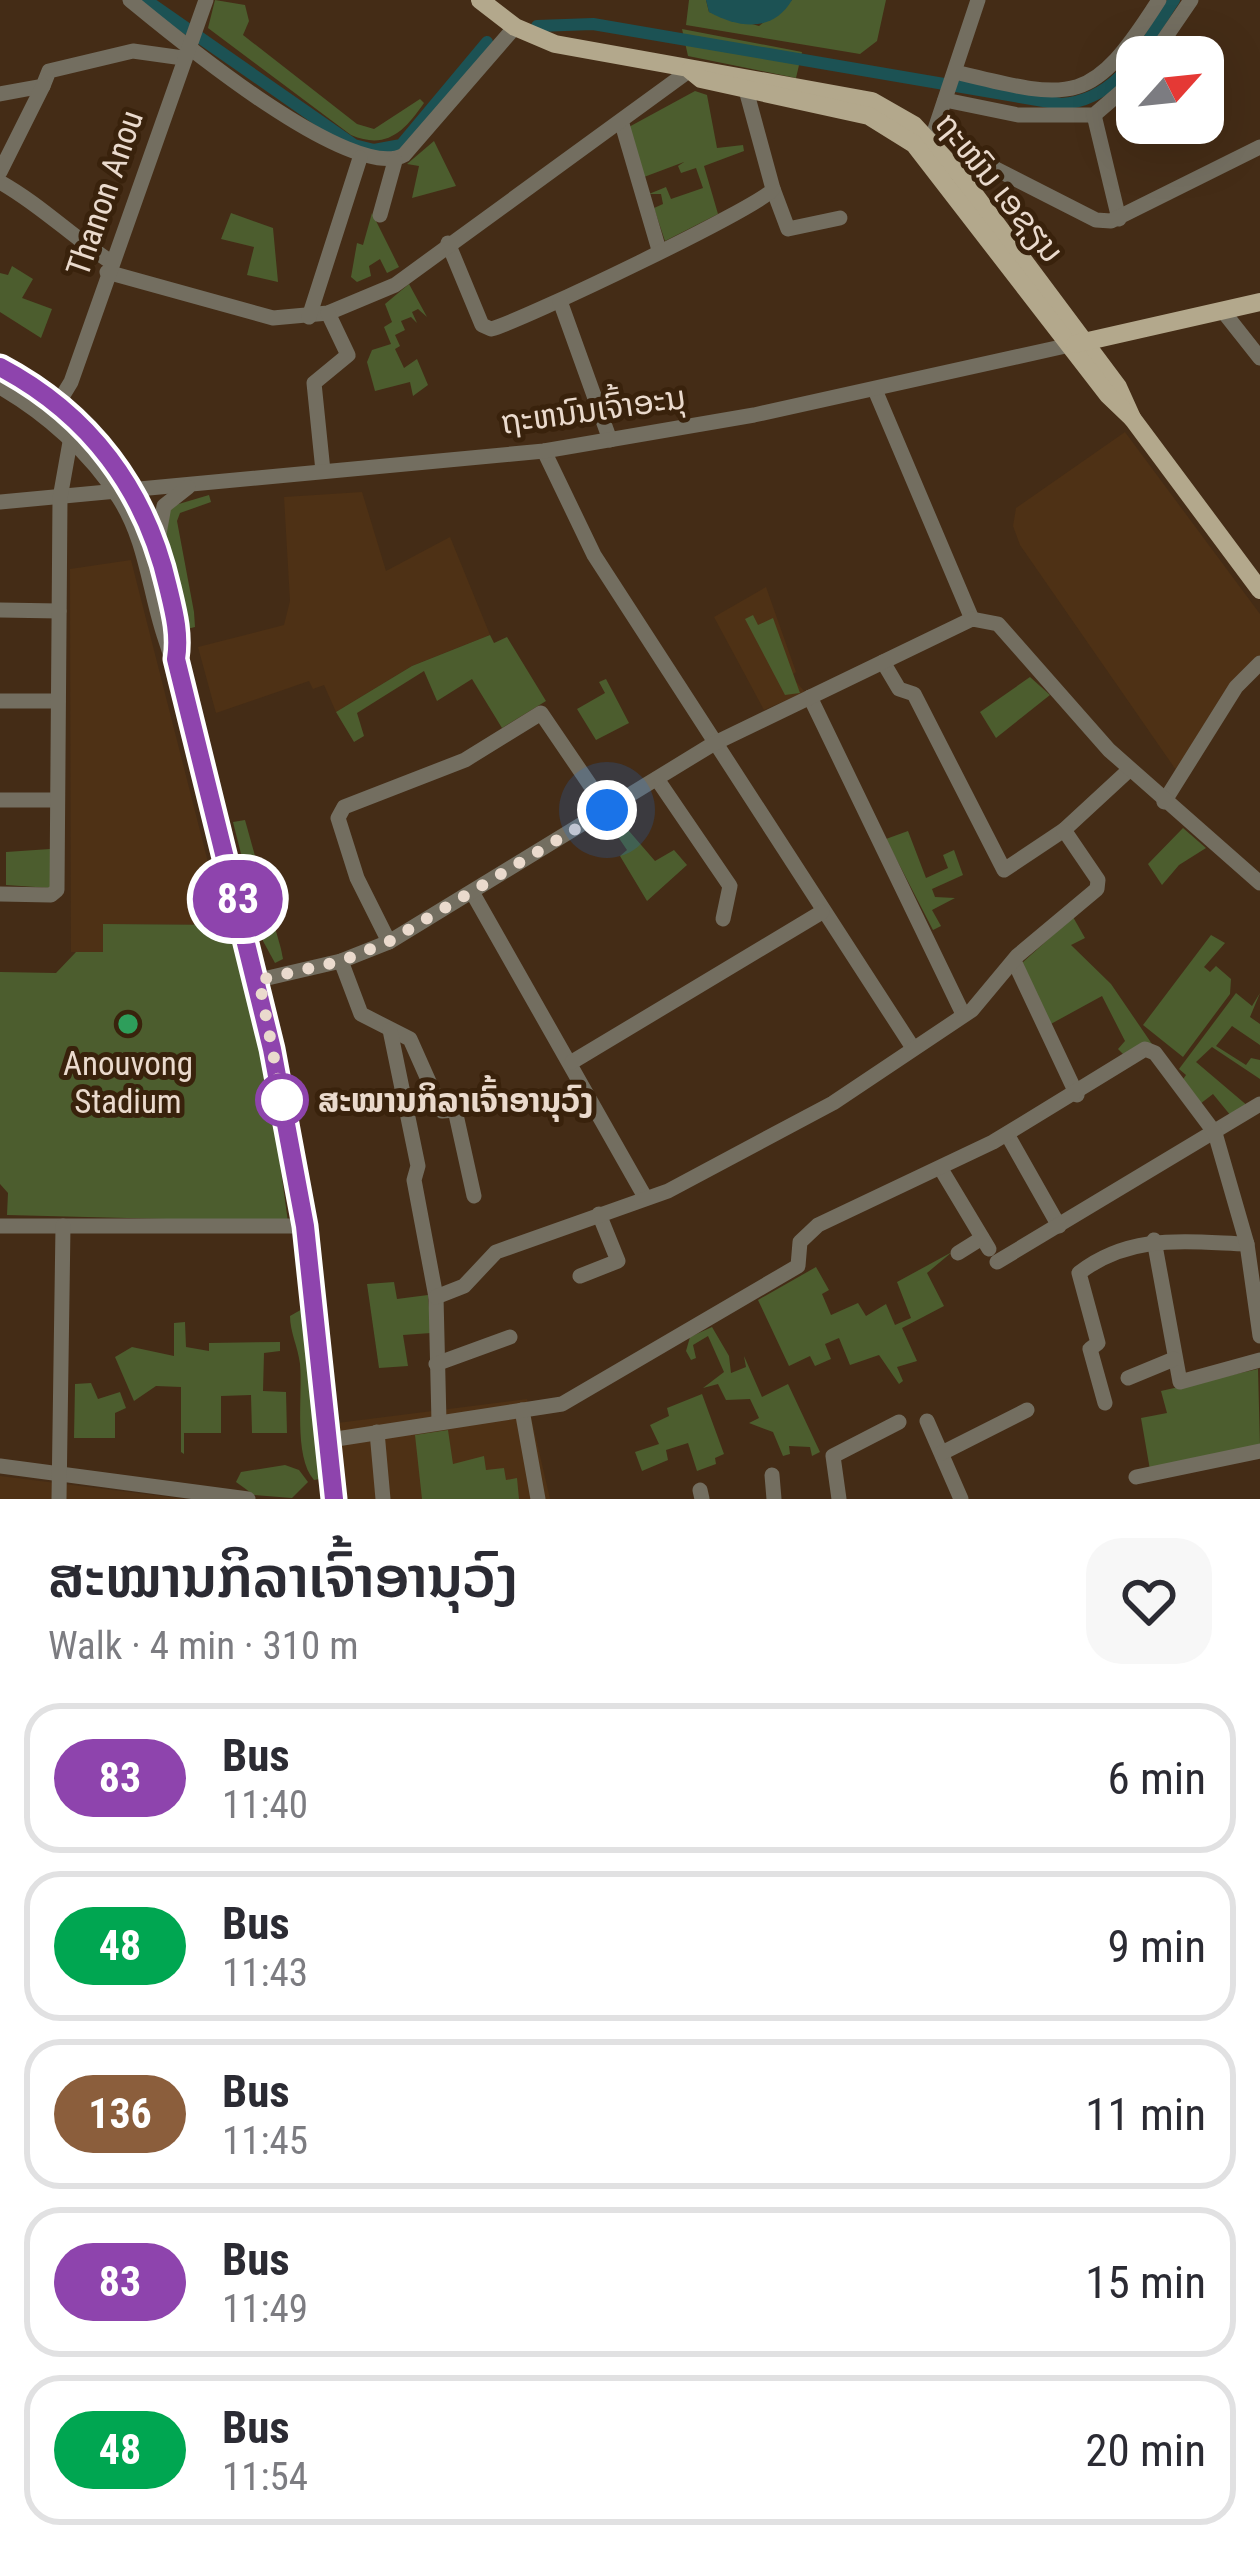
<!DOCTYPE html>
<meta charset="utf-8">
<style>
:root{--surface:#fff;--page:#f7f7f7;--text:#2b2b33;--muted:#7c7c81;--line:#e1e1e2}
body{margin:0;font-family:"Roboto Condensed","Noto Sans Lao",sans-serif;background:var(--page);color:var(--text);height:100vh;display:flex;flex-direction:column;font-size:45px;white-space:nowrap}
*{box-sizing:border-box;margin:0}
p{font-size:39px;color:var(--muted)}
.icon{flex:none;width:66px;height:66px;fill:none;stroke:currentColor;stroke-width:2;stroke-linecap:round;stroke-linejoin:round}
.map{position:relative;height:1499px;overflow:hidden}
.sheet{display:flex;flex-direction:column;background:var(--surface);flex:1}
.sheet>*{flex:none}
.badge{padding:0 24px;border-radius:39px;font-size:42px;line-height:78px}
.needle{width:78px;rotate:63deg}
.controls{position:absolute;left:1116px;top:36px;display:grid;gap:24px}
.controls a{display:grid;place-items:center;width:108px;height:108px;border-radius:24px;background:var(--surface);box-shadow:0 12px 48px #0002;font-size:60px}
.you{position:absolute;width:60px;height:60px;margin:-30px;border:9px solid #fff;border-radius:50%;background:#1a73e8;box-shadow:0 0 0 18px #1a73e833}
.map>.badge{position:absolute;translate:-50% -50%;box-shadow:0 0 0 6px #fff}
.round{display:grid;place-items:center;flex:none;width:126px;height:126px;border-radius:36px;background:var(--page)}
.headline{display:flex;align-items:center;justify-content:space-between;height:204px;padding:0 48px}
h1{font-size:57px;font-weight:600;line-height:90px}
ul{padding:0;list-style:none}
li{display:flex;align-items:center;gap:36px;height:150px;margin:0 24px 18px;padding:0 24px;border:6px solid var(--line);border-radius:36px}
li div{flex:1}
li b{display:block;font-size:45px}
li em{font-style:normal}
li .badge{min-width:132px;font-weight:700;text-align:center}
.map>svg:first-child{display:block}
</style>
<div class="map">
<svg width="1260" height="1499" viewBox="0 0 1260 1499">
<rect width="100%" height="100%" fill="#442c16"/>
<g fill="#4e3115">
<polygon points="1125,432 1260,614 1260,655 1224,692 1176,770 1020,545 1013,526 1016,508"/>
<polygon points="362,492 386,571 450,537 490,635 412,666 336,712 324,685 313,689 309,681 216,713 198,647 284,625 290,601 284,497"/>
<polygon points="131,560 224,925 104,924 104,952 71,952 70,569"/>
<polygon points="766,587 796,672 791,676 805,692 764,710 714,617"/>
<polygon points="527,1399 550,1499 329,1499 337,1423"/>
<polygon points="0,1476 185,1499 0,1499"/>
</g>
<g fill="#4c5d2e">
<path d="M215,0l30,5 4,16 -6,14 114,89 17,5 46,-30 4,4c-20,29 -38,47 -73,32l-143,-107z"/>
<polygon points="689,0 706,0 709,12 759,26 792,0 886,0 877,41 860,54 686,25"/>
<polygon points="682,29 802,52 796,78 688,56"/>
<polygon points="695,91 707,95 717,148 743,145 744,151 704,166 718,214 665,241 654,208 663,204 661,194 649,194 666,187 671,199 703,188 696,168 681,173 678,166 684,162 644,177 627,128"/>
<polygon points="434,141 456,186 412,198 419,166 407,164"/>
<polygon points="231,213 273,228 278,282 247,275 254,247 221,239"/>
<polygon points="372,213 399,267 387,273 380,259 369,266 371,276 357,282 351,277 357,243 363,245"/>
<polygon points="12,266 33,279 22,298 52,309 41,338 0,312 0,273 8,275"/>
<polygon points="409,284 427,317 418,309 412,312 417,323 411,317 401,321 405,330 395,335 400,346 395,349 404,368 417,359 428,385 413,396 410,382 375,391 367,362 372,350 391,344 384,327 392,322 385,304"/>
<polygon points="209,495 211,502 180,513 177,521 194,612 195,627 183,630 163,522 172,506"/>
<polygon points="753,615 758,625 773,618 800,693 785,695 745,619"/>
<polygon points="490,635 494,643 507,637 546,701 502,728 472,679 437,701 424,671 357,713 364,736 354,742 336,712 412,666"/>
<polygon points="1030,677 1050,695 996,738 980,712"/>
<polygon points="606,679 629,723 596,740 577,709 605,693 599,682"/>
<polygon points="616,816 655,861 674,850 687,865 647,901 620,856 627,850 608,822"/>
<polygon points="245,820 281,949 283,959 275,963 263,941 233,822"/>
<polygon points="1183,828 1206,848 1179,865 1162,885 1148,864"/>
<polygon points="908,831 926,878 948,868 943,855 954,850 963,875 932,889 935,897 955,898 932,910 941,926 933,930 886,839"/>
<polygon points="50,849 50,888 6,885 6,852"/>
<polygon points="1073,917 1085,938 1071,945 1111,984 1152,1044 1123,1054 1118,1049 1125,1041 1102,996 1049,1025 1022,963"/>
<polygon points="103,924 234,925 268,1076 288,1222 7,1215 8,1193 0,1184 0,972 56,973 76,952 103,952"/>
<polygon points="1211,935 1225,943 1204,967 1210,972 1216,966 1231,979 1230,994 1183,1057 1143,1025"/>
<polygon points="1236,993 1252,1006 1260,993 1250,1017 1260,1024 1260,1045 1232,1026 1216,1046 1246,1065 1251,1058 1260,1060 1260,1079 1212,1047 1196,1062 1249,1107 1231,1116 1213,1094 1200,1104 1181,1082 1186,1075 1179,1069"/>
<polygon points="952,1252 927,1273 944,1306 902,1328 917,1361 897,1367 903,1381 899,1384 879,1355 850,1365 839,1338 825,1344 831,1359 815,1366 810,1356 789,1366 758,1300 816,1267 829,1290 822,1294 831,1315 858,1303 866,1316 886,1304 895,1325 911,1318 897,1282"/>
<polygon points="394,1282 397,1299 428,1295 431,1333 403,1335 408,1366 379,1368 367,1284"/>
<path d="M304,1308c10,5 17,8 22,18 5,10 2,25 3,37 5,39 19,73 8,113l-23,4c-21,-24 -11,-85 -14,-116 -2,-17 -10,-32 -10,-48z"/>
<polygon points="185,1322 186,1347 209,1351 209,1343 280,1342 280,1351 264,1353 263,1391 286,1392 287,1433 252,1433 251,1395 221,1396 221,1433 184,1433 184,1454 181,1452 181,1387 156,1386 134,1401 115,1357 132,1347 174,1356 174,1323"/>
<polygon points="712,1327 729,1356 731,1373 746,1367 744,1356 762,1397 788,1384 820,1452 812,1456 810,1447 789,1446 790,1454 783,1456 773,1432 749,1423 759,1418 750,1399 726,1400 718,1384 703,1388 724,1372 708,1336 693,1345 696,1358 691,1360 686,1351 690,1337"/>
<polygon points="1258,1369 1260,1446 1150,1470 1141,1418 1167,1413 1161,1391"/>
<polygon points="91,1383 98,1399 120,1392 126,1408 115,1413 115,1438 74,1438 75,1384"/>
<polygon points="702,1394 724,1454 715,1458 716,1464 697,1471 688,1443 666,1450 668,1460 642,1471 635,1452 659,1444 650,1425 669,1416 667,1408"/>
<polygon points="448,1430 453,1464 484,1456 486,1470 504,1468 506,1480 517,1478 519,1499 422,1499 415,1435"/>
<polygon points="285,1465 299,1470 308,1482 292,1498 254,1495 236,1482 241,1472"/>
</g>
<path fill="#1c5254" d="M706,0h86c-19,32 -52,29 -83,12z"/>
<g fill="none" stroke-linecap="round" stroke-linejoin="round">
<g stroke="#1c5254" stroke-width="12">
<polyline points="146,0 354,145 374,150 401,145 487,42"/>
<path d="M537,26l56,-2 468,80c59,-4 83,-59 113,-104"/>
</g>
<g stroke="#736e60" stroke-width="15">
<path d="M130,0c45,37 222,184 274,155l111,-128"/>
<polyline points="1152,57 1191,0"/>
<path d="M955,72c119,29 136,35 204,-72"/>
<polyline points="0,94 43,86 49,71 133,51 183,58"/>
<polyline points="945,100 1018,115 1094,115 1137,78"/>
<polyline points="1094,115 1119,219"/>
<polyline points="622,124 659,250"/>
<polyline points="931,141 978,0"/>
<polyline points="0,172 43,86"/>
<polyline points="960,175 990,166 1096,220 1111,221 1260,147"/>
<path d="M0,182c41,23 71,54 111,80"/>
<polyline points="773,189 788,229 840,218"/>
<polyline points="380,215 395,161"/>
<path d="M448,243l34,82 9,4c31,-8 271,-123 282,-140l-27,-99"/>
<polyline points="107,272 273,318 328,313 395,285 690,70"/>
<polyline points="560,301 610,440"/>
<polyline points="1222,310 1260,358"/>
<polyline points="309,317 360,158"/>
<polyline points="0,367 77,423 133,493 151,521 179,637 176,656"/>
<path d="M0,387c45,26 91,66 119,111 27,42 30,91 45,137 94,277 148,572 170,864"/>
<polyline points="875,390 972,619"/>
<polyline points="57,405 71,382 206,0"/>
<polyline points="544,451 594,555 913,1048"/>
<polyline points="323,471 314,383 348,355 328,313"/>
<polyline points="0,502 544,451 754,415 1070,345"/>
<polyline points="159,534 164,506 188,487"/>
<polyline points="0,610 59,611"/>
<polyline points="883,662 899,689 914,694 1004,870 1064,830 1129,770"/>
<polyline points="810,697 963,1014"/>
<polyline points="0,701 58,701"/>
<polyline points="657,779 730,886 723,919"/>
<polyline points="0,800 57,800"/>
<polyline points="1164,802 1236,687 1260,663"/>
<polyline points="472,892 645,1197"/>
<polyline points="0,894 51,895 57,890 60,498 70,442"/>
<polyline points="389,942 357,878 338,818 344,807 465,760 541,713 607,810"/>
<polyline points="341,961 361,1014 410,1039 442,1111 455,1110 474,1196"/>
<polyline points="1014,961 1077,1095"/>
<polyline points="259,980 341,961 389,942 713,744 972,619 998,624 1109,750 1260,883"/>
<polyline points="390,1030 418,1166 414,1180 436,1297 439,1422"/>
<polyline points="572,1062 822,912"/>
<polyline points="1007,1134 1059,1226"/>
<polyline points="941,1169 989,1249"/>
<polyline points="0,1226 305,1226"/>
<polyline points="1154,1240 1180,1382 1260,1360"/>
<polyline points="958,1253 982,1238"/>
<polyline points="997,1262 1260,1104"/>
<polyline points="580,1276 618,1261 599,1214"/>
<polyline points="436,1297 464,1286 496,1252 668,1191 833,1103 972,1010 1017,956 1097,889 1098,880 1064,830"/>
<polyline points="436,1364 510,1337"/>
<polyline points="1128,1378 1174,1359"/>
<path d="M1105,1403l-15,-54 8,-6 -19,-70c52,-40 107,-31 168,-29"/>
<polyline points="522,1410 538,1499"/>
<polyline points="927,1421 961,1499"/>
<polyline points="377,1432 383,1499"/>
<polyline points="330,1440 562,1404 798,1266 800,1242 818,1225 993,1142 1145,1049 1155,1053 1215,1133 1247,1244 1260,1336"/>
<polyline points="942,1453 1027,1410"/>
<polyline points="0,1466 248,1499"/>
<polyline points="772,1475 774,1499"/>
<polyline points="1136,1477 1260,1451"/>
<polyline points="700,1490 702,1499"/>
<polyline points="59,1499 63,1226"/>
<polyline points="839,1499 833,1456 899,1422"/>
</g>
<g stroke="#b3a88c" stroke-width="18">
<polyline points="480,0 515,27 555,44 872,101 914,125 960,175 1118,387 1132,418"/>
<polyline points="690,70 701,79 869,116 914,144 1108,395 1132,418 1260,590"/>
<polyline points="1075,344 1260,302"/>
</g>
</g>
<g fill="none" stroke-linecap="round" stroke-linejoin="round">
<defs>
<path id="line" d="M0,367c89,47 146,123 168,220 6,25 12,47 8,72l96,390 33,177 29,273"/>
</defs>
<use href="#line" stroke="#fff" stroke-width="27"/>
<use href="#line" stroke="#8e44ad" stroke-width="18"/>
<polyline stroke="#eadacd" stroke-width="12" stroke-dasharray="0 21.6" points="282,1100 259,980 341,961 388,942 607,810"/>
</g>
<circle fill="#2e9e5b" stroke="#39220c" stroke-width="4.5" cx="128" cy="1024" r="12"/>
<circle fill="#fff" stroke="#8e44ad" stroke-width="6" cx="282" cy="1100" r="24"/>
<g text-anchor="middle" stroke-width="10" stroke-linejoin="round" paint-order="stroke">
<g font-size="33" fill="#eadacd" stroke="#39220c">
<text transform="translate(1000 187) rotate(51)" y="12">ຖະໜົນ ເອຊຽນ</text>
<text transform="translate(104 193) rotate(-71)" y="12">Thanon Anou</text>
<text transform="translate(593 409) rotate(-8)" y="12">ຖະຫນົນເຈົ້າອະນຸ</text>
</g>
<g font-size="33" fill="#eadacd" stroke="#39220c">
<text x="128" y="1075">Anouvong<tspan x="128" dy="38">Stadium</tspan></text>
</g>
<g font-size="33" font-weight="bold" fill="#eadacd" stroke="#39220c" text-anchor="start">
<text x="318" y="1112">ສະໝານກິລາເຈົ້າອານຸວົງ</text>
</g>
</g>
</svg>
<div class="controls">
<a><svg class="needle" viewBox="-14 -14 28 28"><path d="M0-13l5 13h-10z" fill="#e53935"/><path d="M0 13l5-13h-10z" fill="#7c7c81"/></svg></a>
</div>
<div class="you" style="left:607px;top:810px"></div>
<b class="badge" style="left:238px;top:899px;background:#8e44ad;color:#fff">83</b>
</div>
<section class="sheet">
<div class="headline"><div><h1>ສະໝານກິລາເຈົ້າອານຸວົງ</h1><p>Walk · 4 min · 310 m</p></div><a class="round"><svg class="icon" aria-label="heart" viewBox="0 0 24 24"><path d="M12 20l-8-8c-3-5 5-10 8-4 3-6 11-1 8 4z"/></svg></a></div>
<ul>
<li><span class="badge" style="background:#8e44ad;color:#fff">83</span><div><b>Bus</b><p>11:40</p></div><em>6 min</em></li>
<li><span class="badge" style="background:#00a651;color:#fff">48</span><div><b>Bus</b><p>11:43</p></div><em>9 min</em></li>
<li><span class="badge" style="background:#8b5e3c;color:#fff">136</span><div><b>Bus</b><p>11:45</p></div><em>11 min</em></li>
<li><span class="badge" style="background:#8e44ad;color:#fff">83</span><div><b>Bus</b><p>11:49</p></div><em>15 min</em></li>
<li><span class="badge" style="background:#00a651;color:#fff">48</span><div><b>Bus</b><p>11:54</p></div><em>20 min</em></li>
</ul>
</section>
